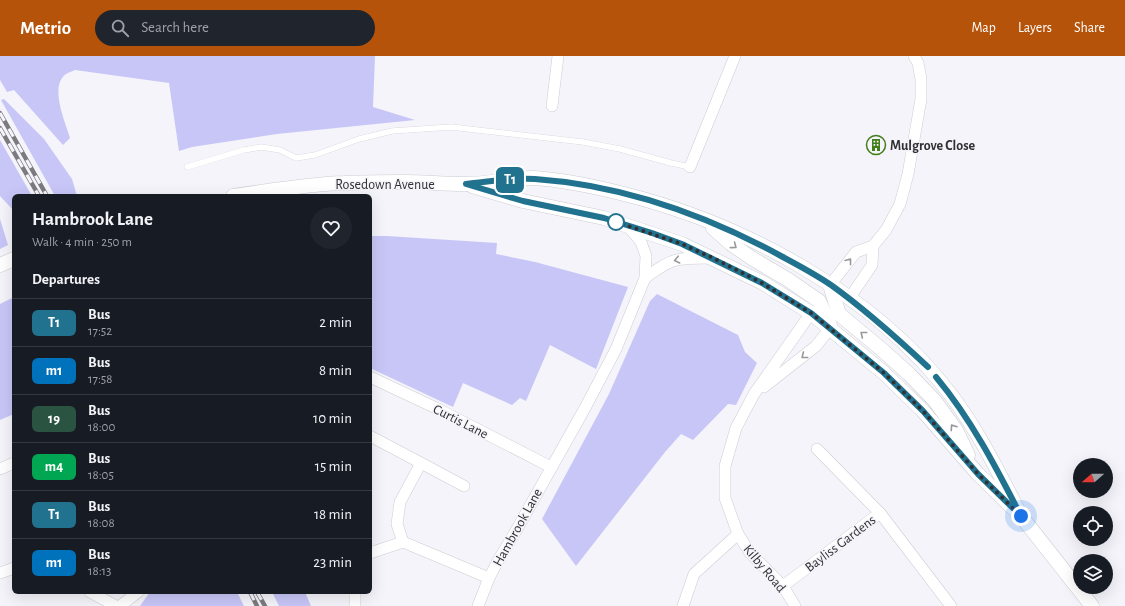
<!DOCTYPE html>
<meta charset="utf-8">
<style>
:root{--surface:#171b24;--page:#20242c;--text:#f1f3f6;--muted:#9ea1a6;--line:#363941;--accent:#b45309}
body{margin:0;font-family:"Alegreya Sans",sans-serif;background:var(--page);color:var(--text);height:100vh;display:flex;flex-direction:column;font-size:15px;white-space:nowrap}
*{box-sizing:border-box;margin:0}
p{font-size:13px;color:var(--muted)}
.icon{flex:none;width:22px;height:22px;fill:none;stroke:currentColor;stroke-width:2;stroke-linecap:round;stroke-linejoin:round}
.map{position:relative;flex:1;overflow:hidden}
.panel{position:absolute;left:12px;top:138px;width:360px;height:400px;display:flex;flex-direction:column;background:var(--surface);border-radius:6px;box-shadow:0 4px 16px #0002}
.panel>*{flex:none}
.badge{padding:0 8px;border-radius:6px;font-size:14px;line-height:26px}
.needle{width:26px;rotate:250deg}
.buttons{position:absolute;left:1073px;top:402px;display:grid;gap:8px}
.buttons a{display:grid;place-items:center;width:40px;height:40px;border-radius:50%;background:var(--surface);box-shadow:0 4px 16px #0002;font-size:20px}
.you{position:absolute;width:20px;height:20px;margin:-10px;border:3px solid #fff;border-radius:50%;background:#1a73e8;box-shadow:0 0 0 6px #1a73e833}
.map>.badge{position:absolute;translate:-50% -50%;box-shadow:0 0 0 2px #fff}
h2{padding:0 20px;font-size:15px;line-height:36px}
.round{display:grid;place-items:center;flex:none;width:42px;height:42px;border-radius:21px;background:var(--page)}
.summary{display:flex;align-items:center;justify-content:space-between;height:68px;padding:0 20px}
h1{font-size:19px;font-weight:700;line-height:30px}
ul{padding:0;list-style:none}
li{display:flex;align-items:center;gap:12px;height:48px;padding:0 20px;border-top:1px solid var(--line)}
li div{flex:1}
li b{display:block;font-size:15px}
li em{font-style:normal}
li .badge{min-width:44px;font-weight:700;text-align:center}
header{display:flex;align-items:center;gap:24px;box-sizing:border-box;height:56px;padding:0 20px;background:var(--accent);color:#fff}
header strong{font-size:19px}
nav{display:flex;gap:22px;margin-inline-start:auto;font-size:14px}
.search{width:280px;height:36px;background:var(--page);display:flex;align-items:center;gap:10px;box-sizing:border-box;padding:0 14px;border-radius:22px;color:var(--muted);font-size:15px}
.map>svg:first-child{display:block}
</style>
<header>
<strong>Metrio</strong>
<div class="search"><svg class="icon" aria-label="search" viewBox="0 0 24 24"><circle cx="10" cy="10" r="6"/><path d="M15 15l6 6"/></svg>Search here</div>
<nav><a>Map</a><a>Layers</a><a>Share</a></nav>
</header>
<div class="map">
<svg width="1125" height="550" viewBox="0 0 1125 550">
<rect width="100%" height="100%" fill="#f4f4fa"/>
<g fill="#c7c6f7">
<path d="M0,0h375l-2,51 42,13 -138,14 -85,13 -13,4 -10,-68 -94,-13c-2,1 -6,2 -9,4 -17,12 -1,47 4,64l-7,7 -49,-55 -7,2 -7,-12z"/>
<polygon points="4,43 44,83 72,123 77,140 55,140 1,44"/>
<polygon points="0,84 32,140 14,140 14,155 0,140"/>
<polygon points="0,163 8,189 0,193"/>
<polygon points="370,180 387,180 497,187 496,198 535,206 628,231 596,313 550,289 526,345 520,342 512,349 463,327 453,351 370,312"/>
<polygon points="657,238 738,279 745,296 757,307 736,349 728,348 693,384 681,378 665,396 576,510 542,463 609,338 650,245"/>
<polygon points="14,241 14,358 0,364 0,248"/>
<polygon points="150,536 237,536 244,550 140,550"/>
<polygon points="272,536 305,536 311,550 279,550"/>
</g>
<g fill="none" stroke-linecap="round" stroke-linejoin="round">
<defs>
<polyline id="service" points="187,111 244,94 261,91 280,94 296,102 315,99 359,83 392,75 451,71 583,86 620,93 671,107 690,111"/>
<g id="minor">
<polyline points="552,50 558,0"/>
<polyline points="690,111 735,0"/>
<path d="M645,222c27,-20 31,-20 64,-20"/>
<polyline points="830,229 856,196 873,190"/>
<polyline points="849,243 872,209 873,190 886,174 900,148 908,118 921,43 921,23 918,7 914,0"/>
<polyline points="370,321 436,352 551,411"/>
<polyline points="764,331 816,290 831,271"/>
<polyline points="370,380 421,407"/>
<polyline points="817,393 880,457"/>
<polyline points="0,413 14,407"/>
<polyline points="403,486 397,468 400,446 421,407 464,430"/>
<polyline points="370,497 403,486 489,522"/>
<polyline points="0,517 14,512"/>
<polyline points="783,530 880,457 951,550"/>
<polyline points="90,536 116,550"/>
<polyline points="120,550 138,536"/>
<polyline points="355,550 355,536"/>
<polyline points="478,550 489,522 499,503 517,473 585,352 616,293 645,222 646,200 641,186 627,169"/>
<polyline points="683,550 694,518 738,478"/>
<polyline points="795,550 783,530 750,497 738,478 725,442 725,410 736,372 754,338 811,257"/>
</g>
<g id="tertiary">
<polyline points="472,130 523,145 604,162 682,188 763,227 811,257 884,317 923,355 978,418 1021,460 1092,550"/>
<path d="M233,140c37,-5 74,-12 111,-13 20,-1 40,-1 60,-1 20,0 40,2 60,2 23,1 46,-7 70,-6 29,2 58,8 86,15 123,30 254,101 331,202 28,37 49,80 70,121"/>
<polyline points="713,172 731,188 753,203 787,223 819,245 830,269"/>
<polyline points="0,209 14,203"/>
<polyline points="830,229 839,258 880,292 909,318 935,345 956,374 968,399"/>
</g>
</defs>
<use href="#service" stroke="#cccdd2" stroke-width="6"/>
<use href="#minor" stroke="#cccdd2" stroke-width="12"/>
<use href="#tertiary" stroke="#cccdd2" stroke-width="15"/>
<use href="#service" stroke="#fff" stroke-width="5.5"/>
<use href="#minor" stroke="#fff" stroke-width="11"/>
<use href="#tertiary" stroke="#fff" stroke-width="14"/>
<defs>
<g id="rail">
<polyline points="0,57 47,140"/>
<polyline points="0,72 39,140"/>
<polyline points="250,536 257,550"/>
<polyline points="257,536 265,550"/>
</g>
</defs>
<use href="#rail" stroke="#7b7b7f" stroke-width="4.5"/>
<use href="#rail" stroke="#f4f4fa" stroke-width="3" stroke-dasharray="9" stroke-linecap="butt"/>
</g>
<defs><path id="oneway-chevron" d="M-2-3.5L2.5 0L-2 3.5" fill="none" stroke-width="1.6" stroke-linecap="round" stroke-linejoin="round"/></defs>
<g stroke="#98989a">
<use href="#oneway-chevron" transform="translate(734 190) rotate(37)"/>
<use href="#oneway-chevron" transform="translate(677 204) rotate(167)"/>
<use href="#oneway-chevron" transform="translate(849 205) rotate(-52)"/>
<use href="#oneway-chevron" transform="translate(863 278) rotate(-141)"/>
<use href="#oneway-chevron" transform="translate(804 300) rotate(142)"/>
<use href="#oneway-chevron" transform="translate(953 371) rotate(-124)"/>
</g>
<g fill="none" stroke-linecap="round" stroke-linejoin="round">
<defs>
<path id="line" d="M928,311c-31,-29 -62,-57 -97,-82 -16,-11 -33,-20 -50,-29 -75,-41 -160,-71 -246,-77 -23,-2 -47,3 -69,5l57,17 81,17 48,15 30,11 80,39 49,30 73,60 39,38 55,63 43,42c-25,-49 -50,-97 -85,-139"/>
</defs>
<use href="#line" stroke="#fff" stroke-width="9"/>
<use href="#line" stroke="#20728f" stroke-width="6"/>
<polyline stroke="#313134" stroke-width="4" stroke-dasharray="0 7.2" points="616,166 682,188 713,202 762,227 811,257 884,317 923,355 978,418 1021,460"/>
</g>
<defs>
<symbol id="building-ring" viewBox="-11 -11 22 22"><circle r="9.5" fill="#f4f4fa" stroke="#417d19" stroke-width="1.5"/><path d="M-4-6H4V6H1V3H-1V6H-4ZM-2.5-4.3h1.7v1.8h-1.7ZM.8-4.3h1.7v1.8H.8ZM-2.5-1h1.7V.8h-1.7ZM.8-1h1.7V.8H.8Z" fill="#417d19"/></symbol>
</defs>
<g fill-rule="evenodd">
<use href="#building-ring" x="865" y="78" width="22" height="22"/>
</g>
<circle fill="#fff" stroke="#20728f" stroke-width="2" cx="616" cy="166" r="8"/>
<g text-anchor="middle" stroke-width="3" stroke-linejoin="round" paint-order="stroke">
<g font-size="14" font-weight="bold" fill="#313134" stroke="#f4f4fa" text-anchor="start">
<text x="890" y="94">Mulgrove Close</text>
</g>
<g font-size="14" fill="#313134" stroke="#f4f4fa">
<text x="385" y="133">Rosedown Avenue</text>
<text transform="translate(461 365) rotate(27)" y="5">Curtis Lane</text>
<text transform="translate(517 471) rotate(-61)" y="5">Hambrook Lane</text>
<text transform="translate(840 487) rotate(-37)" y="5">Bayliss Gardens</text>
<text transform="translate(765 512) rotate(50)" y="5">Kilby Road</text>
</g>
</g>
</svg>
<div class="buttons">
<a><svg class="needle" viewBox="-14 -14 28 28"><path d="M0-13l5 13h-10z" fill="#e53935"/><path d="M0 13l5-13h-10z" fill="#9ea1a6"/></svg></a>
<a><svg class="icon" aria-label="locate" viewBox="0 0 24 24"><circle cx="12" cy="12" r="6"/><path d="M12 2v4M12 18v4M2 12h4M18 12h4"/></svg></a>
<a><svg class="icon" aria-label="layers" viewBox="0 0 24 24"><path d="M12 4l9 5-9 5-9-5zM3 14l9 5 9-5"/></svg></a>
</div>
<div class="you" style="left:1021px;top:460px"></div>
<b class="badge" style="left:510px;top:124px;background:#20728f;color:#fff">T1</b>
<section class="panel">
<div class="summary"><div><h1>Hambrook Lane</h1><p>Walk · 4 min · 250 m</p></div><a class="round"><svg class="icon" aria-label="heart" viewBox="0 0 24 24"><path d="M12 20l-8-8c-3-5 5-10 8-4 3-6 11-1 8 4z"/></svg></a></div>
<h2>Departures</h2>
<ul>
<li><span class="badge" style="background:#20728f;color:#fff">T1</span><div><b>Bus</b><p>17:52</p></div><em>2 min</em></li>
<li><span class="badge" style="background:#0072bc;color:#fff">m1</span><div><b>Bus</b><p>17:58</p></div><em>8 min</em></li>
<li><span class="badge" style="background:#2b5341;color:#fff">19</span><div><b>Bus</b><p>18:00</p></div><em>10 min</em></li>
<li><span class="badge" style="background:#00a651;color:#fff">m4</span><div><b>Bus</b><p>18:05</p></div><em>15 min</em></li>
<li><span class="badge" style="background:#20728f;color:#fff">T1</span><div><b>Bus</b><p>18:08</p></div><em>18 min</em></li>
<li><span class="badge" style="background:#0072bc;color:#fff">m1</span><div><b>Bus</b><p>18:13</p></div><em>23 min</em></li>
</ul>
</section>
</div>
